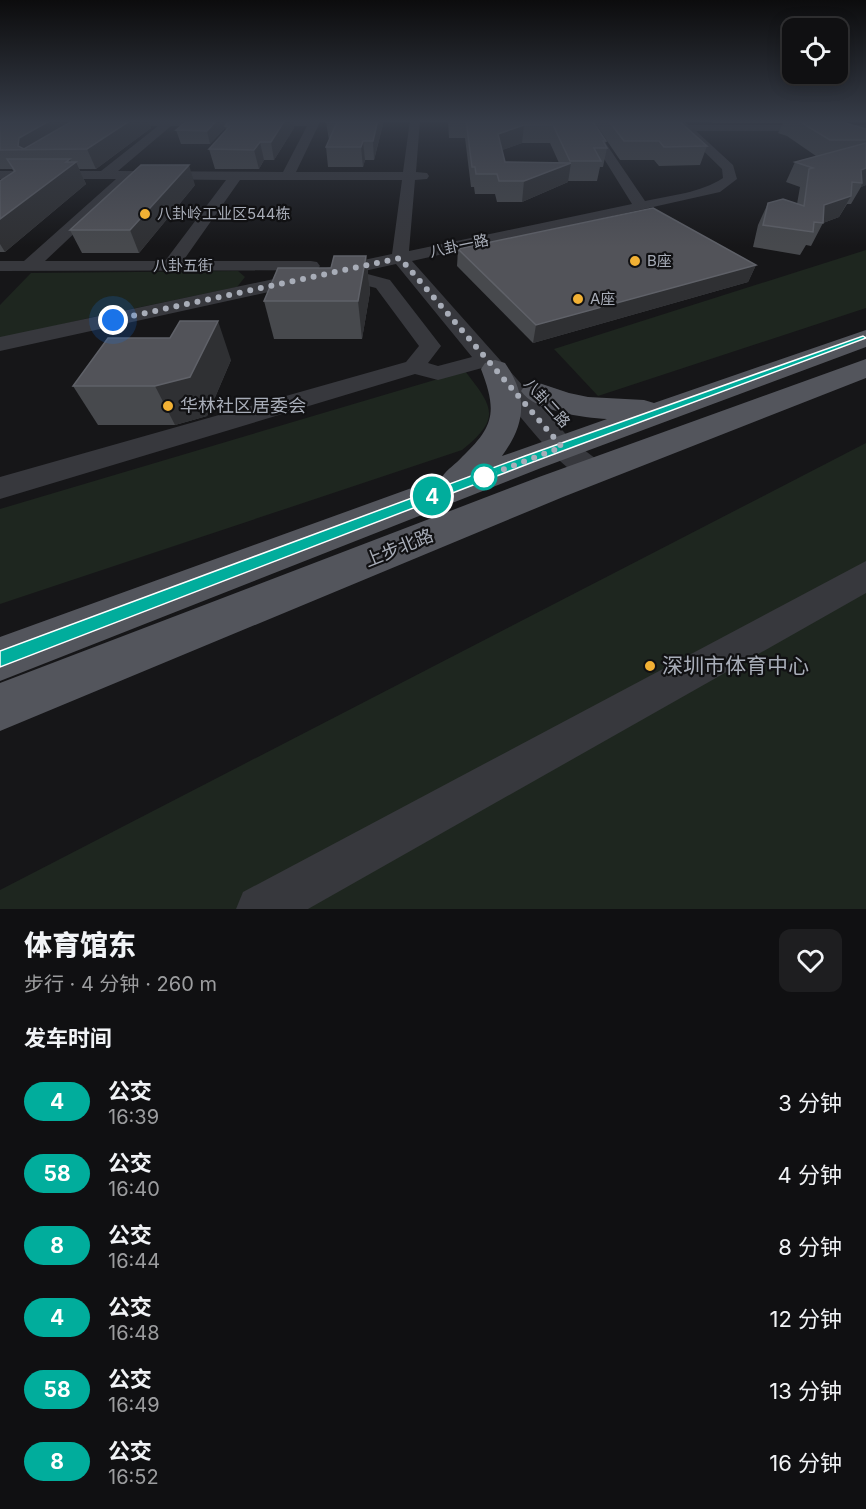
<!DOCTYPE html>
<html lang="zh">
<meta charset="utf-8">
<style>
:root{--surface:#101012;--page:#1e1e20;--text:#f1f3f6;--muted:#9c9d9f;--line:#303032}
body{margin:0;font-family:Inter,"Noto Sans SC",sans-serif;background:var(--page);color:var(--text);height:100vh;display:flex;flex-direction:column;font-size:22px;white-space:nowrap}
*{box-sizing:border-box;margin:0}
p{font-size:20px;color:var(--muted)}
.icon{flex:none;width:33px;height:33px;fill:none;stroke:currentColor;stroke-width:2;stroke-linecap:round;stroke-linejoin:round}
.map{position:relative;height:909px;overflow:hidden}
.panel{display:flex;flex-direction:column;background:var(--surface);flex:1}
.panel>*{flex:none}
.badge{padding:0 12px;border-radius:20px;font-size:21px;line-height:39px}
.fabs{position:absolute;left:782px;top:18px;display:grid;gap:12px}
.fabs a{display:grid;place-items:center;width:66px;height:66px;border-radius:12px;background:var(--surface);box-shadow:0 3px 15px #0003,0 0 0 2px var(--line);font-size:30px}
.you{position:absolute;width:30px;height:30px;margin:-15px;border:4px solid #fff;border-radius:50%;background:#1a73e8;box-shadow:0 0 0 9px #1a73e833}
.map>.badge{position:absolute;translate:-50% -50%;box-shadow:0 0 0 3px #fff}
h2{padding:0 24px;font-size:22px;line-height:54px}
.round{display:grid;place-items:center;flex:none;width:63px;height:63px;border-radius:12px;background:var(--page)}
.headline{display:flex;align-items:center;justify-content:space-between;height:102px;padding:0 24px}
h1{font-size:28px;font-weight:800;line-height:45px}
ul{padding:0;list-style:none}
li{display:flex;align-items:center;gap:18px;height:72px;padding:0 24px}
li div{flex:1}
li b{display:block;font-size:22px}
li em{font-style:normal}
li .badge{min-width:66px;font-weight:700;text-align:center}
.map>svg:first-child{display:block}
</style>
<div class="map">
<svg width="866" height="909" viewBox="0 0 866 909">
<rect width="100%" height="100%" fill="#161618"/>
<g fill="#1e261f">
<polygon points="866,250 866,308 598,396 554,349"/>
<polygon points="238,271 245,277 237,287 93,317 0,339 0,305 31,273"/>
<path d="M465,371c28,36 37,47 -3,79l-462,154v-95z"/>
<polygon points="866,443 866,909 0,909 0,890"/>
</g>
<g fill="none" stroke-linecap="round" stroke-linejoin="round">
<g fill="#37383d" fill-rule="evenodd">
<path d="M108,120h213l-25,52h107l7,-52h10l-4,52 11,1 2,3 -2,3 -12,1 -6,71 223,-47 -52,-84h10l55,81c27,-6 55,-8 78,-23l-1,-9 -50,-49h11l5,5h178v6h-170l37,34 4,14 -17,13 -308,69 159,179 33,25 4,7 -4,7c-7,3 -11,4 -18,1 -31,-14 -81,-83 -104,-112l-44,12 -23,-6 -415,125v-22l406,-115 13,-16 -43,-58 -16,-4 -18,4 -7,-2 -2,-4 2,-4 25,-6 30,8 51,66 -13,17 10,3 34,-9 -76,-93 -396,87v-14l392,-83 10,-74h-162l-57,81h128l6,1 3,4 -3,4 -317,1v-10h24l92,-82h-116v-8h101l57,-45 -46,-1 -4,-1zM171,126h136l-24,46 -165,-1zM132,179l94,1 -61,81h-120z"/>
<polygon points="866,561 866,593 308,909 236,909 243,892"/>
</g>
<g fill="#53555c" fill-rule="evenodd">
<path d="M866,330v17l-325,121 -541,213v-44l442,-160c5,-8 14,-13 20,-20 33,-31 35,-46 19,-88l4,-6 10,-3 10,3c23,34 21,60 -3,93l105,-37c-23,-1 -73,-8 -86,-28l5,-7 10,-2 33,11 19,4 56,3 10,3z"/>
<polygon points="866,359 866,378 563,497 0,731 0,683 539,477"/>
</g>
</g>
<g fill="#47494d" fill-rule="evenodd">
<polygon points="0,120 72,121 74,120 148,120 151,128 96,169 79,169 86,184 5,252 0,252 0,181 14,172 12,169 0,169"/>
<polygon points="230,120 293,120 294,128 274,160 264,160 259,169 215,169 209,149 226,131 225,126"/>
<polygon points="327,120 384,120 374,160 365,160 363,167 328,167 326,147 329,140 326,122"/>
<path d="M448,120h144l14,21 -1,3 2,4 -4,19h-3l-3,14h-29v1l-46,20h-25l-2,-8h-20l-1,-7h-3l-6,-49h-16zM522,143h28l9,20 -54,-1 -3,-12z"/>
<polygon points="593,120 678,120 707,146 700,165 659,166 654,160 620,160"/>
<polygon points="710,120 835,120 866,129 866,185 861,187 851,204 847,204 839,217 823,223 811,246 806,245 800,255 753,247 758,225 768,203 797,204 800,187 786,182 795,162 816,156 787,136 778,133 783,123 713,123"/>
<polygon points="225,128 210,144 181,144 176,130"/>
<polygon points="195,185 139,253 82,253 70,230"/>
<polygon points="458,249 756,265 748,282 533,343 457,266"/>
<polygon points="366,256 370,292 362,339 274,339 264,301 331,268"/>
<polygon points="231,360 207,416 175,425 98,425 73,386"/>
</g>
<g fill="#2f3033">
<polygon points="51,120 72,120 75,128 41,149 19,150 18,146 19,138"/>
<polygon points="131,120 148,120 151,128 96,169 87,149"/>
<polygon points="217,120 223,120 225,128 210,144 207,131"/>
<polygon points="285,120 293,120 294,128 274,160 271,142"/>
<polygon points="378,120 384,120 374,160 373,141"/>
<polygon points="524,125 522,143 497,152 498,134"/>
<polygon points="363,141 365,160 363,167 361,147"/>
<polygon points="260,142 264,160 259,169 254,150"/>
<polygon points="70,159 72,165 76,162 86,184 5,252 0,244 0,219"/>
<polygon points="571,163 568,182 522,202 524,181"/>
<polygon points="189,165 195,185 139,253 130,230"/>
<polygon points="866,168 866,185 861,187 862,183 861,170"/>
<polygon points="851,196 839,217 823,223 824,205"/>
<polygon points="366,256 370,292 362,339 358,301"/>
<polygon points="756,265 748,282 533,343 536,325"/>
<polygon points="218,321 231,360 207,416 175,425 155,386"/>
</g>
<g fill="#525359" stroke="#5f6168" stroke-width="1.5">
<polygon points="0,120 51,120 19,138 18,146 24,149 74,120 131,120 87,149 0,150"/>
<polygon points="188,120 217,120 207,131 176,130"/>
<polygon points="230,120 285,120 271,142 260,142 254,150 209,149 230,126 225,126"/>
<polygon points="327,120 378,120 373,141 363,141 361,147 326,147 337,122 326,122"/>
<polygon points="449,120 592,120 606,141 603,141 607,148 594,148 601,161 570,161 553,125 524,125 498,134 505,162 571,163 524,181 499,181 497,174 476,174 475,167 472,167 466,120"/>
<polygon points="608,120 678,120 707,146 664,147 659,141 624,141"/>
<polygon points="797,120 835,120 866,129 866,140 830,140"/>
<polygon points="866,143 866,168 861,170 862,183 852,182 851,196 824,205 823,223 814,222 813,232 763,225 768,203 783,199 804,206 809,169 813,168 795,162"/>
<polygon points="7,159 70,159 66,162 76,162 0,219 0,181 15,171"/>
<polygon points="141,165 189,165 130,230 70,230"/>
<polygon points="653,208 756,265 536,325 458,249"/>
<polygon points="334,256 366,256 358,301 264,301 278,268 331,268"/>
<polygon points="180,321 218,321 190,377 155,386 73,386 108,338 170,338"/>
</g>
<linearGradient id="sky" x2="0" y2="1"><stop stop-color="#0c0c0d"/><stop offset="0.49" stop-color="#363c48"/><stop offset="1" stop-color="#363c48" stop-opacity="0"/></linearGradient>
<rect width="866" height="247" fill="url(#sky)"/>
<polygon fill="#01ad9c" stroke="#fff" stroke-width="1.5" points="863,336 866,338 533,462 0,667 0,651 525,456"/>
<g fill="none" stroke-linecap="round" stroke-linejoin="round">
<polyline stroke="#a8adb8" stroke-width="6" stroke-dasharray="0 10.8" points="113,320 400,258 562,447 484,477"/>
</g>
<g fill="#f2b134" stroke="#111113" stroke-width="2">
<circle cx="145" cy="214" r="6"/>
<circle cx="635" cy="261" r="6"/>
<circle cx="578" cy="299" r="6"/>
<circle cx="168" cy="406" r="6"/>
<circle cx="650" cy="666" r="6"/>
</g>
<circle fill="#fff" stroke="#01ad9c" stroke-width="3" cx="484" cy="477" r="12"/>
<g text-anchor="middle" stroke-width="4.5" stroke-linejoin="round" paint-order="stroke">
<g font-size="15" fill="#a8adb8" stroke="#111113" text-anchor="start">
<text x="157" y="219">八卦岭工业区544栋</text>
<text x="647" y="266">B座</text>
<text x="590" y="304">A座</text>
</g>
<g font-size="15" fill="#a8adb8" stroke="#111113">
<text transform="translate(459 246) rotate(-12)" y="5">八卦一路</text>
<text x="183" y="271">八卦五街</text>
<text transform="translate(547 403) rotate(48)" y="5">八卦二路</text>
</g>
<g font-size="18" fill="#a8adb8" stroke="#111113" text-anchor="start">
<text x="180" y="412">华林社区居委会</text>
</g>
<g font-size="18" fill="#a8adb8" stroke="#111113">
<text transform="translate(399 548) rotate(-22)" y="6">上步北路</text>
</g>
<g font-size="21" fill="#a8adb8" stroke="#111113" text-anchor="start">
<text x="662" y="673">深圳市体育中心</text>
</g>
</g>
</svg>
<div class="fabs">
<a><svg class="icon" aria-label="locate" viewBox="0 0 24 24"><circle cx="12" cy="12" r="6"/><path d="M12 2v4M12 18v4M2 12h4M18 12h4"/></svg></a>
</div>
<div class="you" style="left:113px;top:320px"></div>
<b class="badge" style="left:432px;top:496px;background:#01ad9c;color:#fff">4</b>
</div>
<section class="panel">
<div class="headline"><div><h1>体育馆东</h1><p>步行 · 4 分钟 · 260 m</p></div><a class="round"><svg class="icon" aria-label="heart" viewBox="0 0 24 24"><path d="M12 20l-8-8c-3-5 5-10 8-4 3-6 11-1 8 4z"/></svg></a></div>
<h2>发车时间</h2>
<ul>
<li><span class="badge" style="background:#01ad9c;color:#fff">4</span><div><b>公交</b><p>16:39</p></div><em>3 分钟</em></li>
<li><span class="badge" style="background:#01ad9c;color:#fff">58</span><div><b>公交</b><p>16:40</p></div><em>4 分钟</em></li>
<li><span class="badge" style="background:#01ad9c;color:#fff">8</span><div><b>公交</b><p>16:44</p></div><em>8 分钟</em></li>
<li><span class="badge" style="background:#01ad9c;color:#fff">4</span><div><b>公交</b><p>16:48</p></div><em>12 分钟</em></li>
<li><span class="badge" style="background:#01ad9c;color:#fff">58</span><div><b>公交</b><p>16:49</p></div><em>13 分钟</em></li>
<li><span class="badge" style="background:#01ad9c;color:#fff">8</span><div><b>公交</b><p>16:52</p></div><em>16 分钟</em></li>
</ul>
</section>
